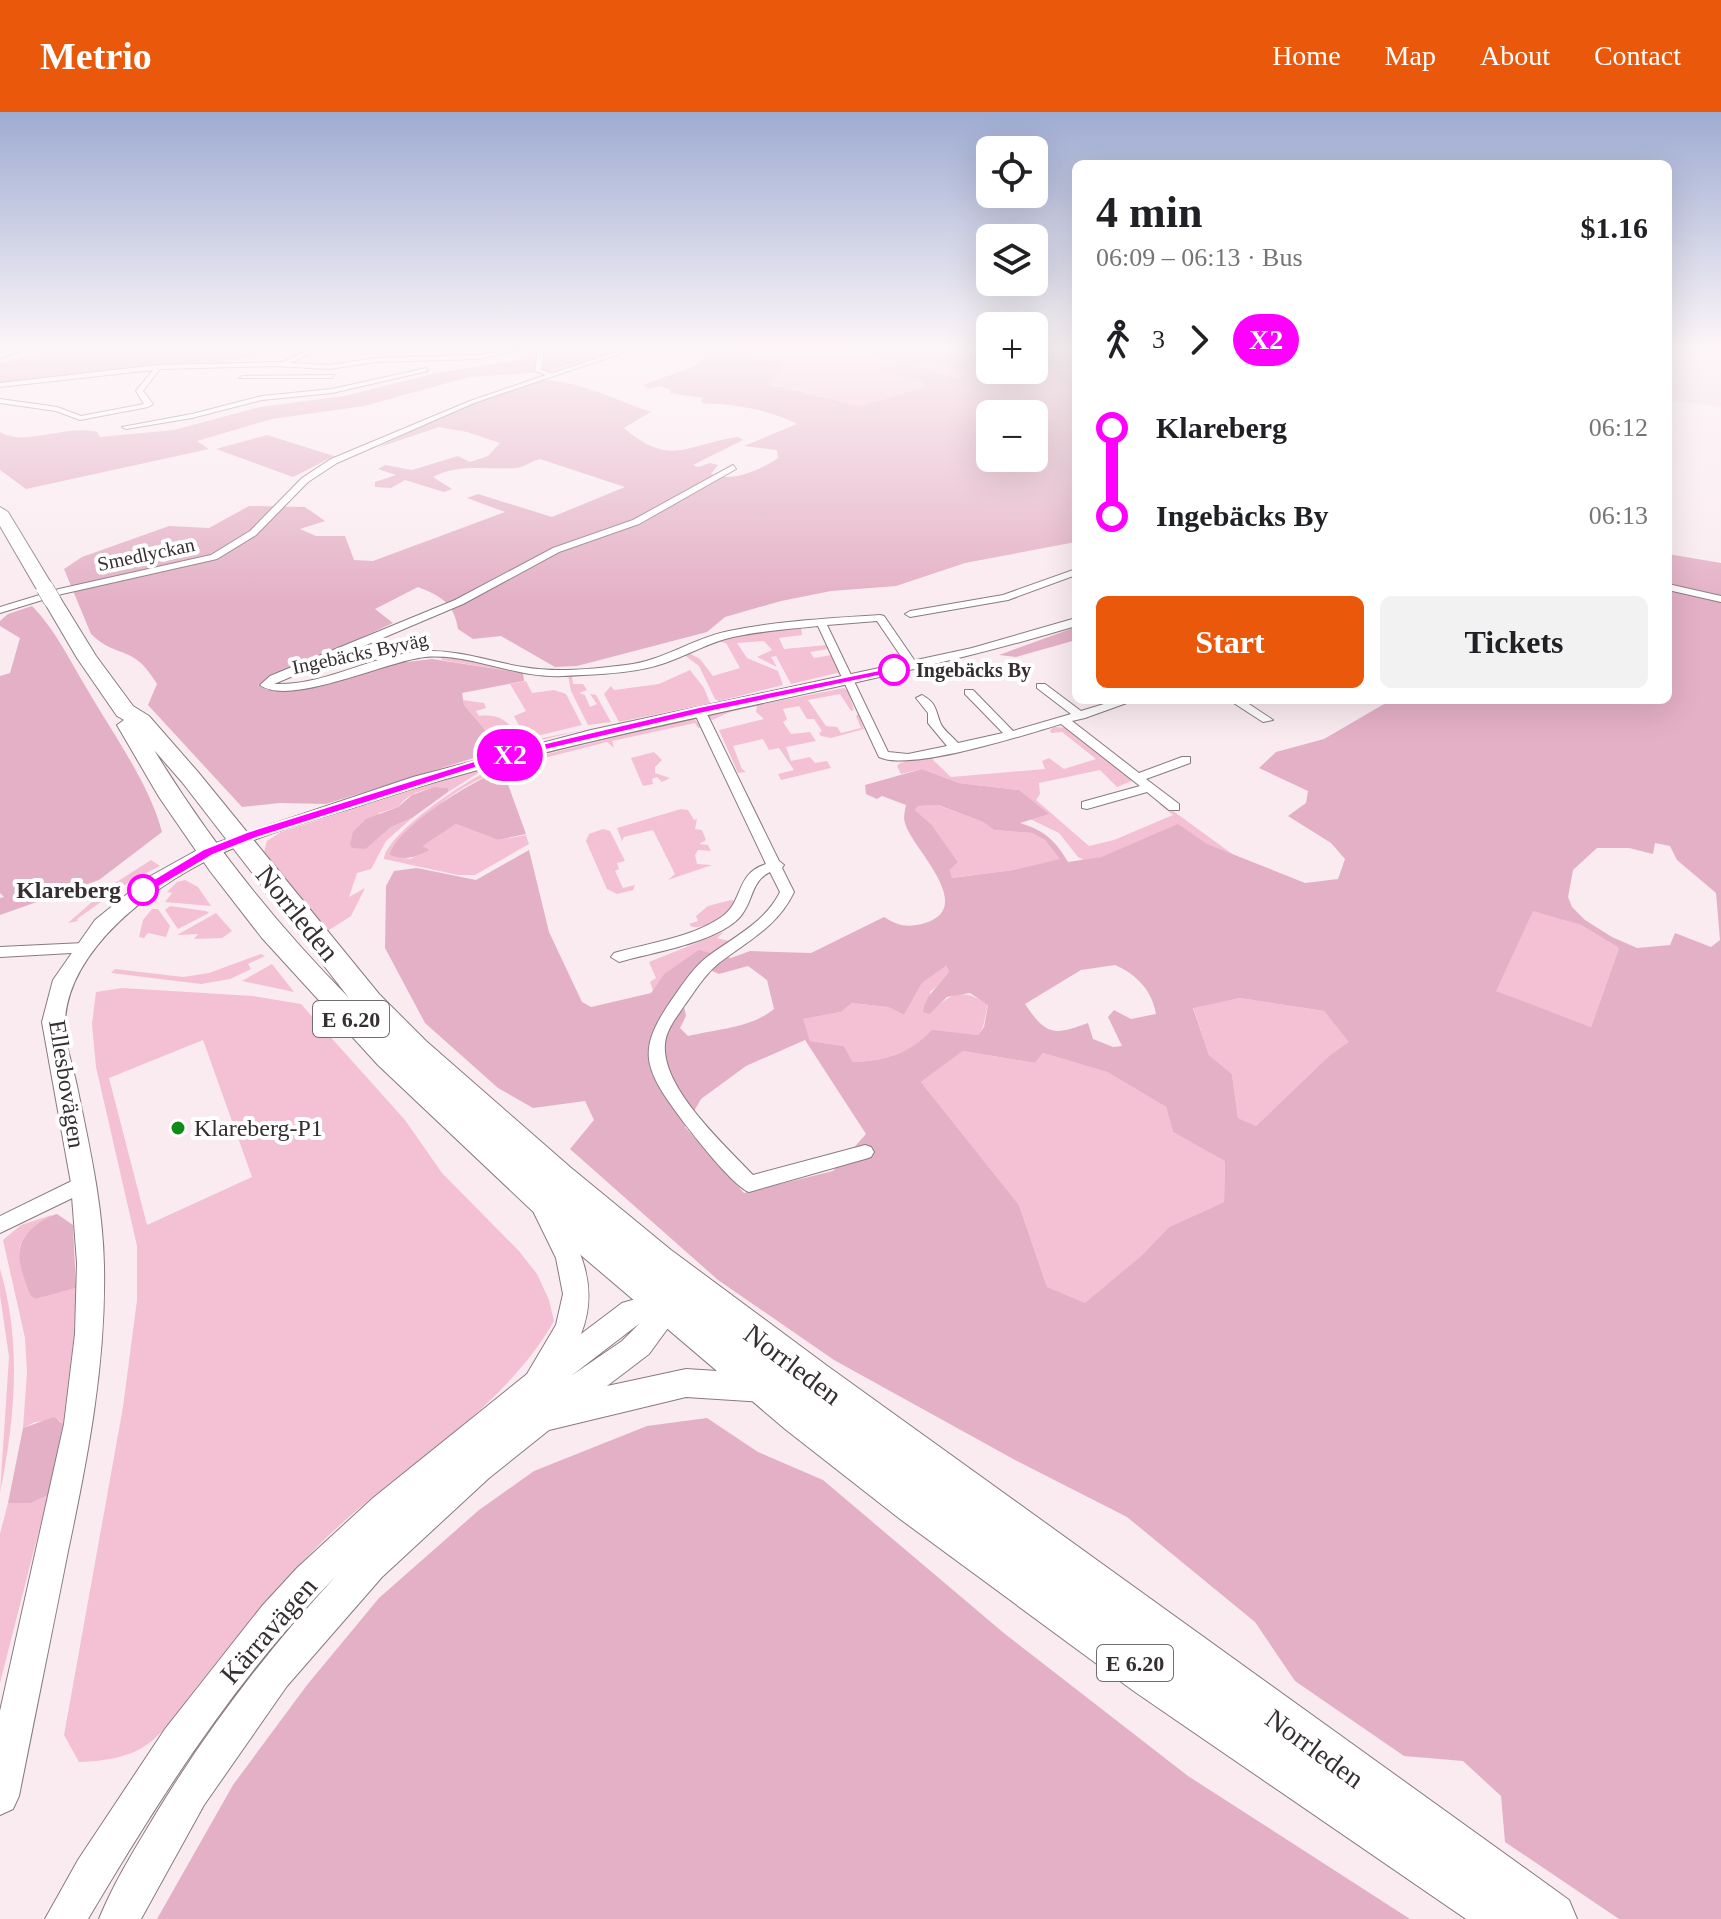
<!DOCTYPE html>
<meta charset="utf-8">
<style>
:root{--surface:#fff;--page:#f2f2f2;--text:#202124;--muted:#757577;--accent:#ea580c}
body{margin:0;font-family:Georgia,serif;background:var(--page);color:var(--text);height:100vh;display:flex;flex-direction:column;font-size:30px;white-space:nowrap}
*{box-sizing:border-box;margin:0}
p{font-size:26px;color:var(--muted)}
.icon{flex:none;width:44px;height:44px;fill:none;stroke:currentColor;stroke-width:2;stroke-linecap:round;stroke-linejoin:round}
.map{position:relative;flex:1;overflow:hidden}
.details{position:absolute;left:1072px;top:48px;width:600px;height:544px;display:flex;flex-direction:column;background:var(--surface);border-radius:12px;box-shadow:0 8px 32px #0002}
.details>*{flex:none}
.badge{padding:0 16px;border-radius:26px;font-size:28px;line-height:52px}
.fabs{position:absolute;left:976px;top:24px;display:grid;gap:16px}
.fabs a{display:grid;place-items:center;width:72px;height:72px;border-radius:12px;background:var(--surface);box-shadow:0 8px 32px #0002;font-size:40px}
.map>.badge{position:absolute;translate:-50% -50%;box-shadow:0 0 0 4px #fff}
.legs{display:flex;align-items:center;gap:12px;height:88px;padding:0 24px;font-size:26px}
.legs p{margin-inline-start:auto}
.overview{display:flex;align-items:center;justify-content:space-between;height:136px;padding:0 24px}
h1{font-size:44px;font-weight:600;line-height:60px}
.button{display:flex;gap:16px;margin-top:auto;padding:16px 24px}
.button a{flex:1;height:92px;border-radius:12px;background:var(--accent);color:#fff;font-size:32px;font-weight:600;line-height:92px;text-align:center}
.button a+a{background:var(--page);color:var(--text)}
ul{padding:0 24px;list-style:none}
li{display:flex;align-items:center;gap:28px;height:88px;font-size:30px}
li i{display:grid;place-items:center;width:12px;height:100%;margin:0 10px;background:currentColor}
li i::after{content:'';width:20px;height:20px;margin:-10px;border:6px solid;border-radius:50%;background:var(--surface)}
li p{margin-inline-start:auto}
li:first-child i{background:linear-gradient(#0000 50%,currentColor 0)}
li:last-child i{background:linear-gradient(currentColor 50%,#0000 0)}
header{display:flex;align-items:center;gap:48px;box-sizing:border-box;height:112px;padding:0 40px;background:var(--accent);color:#fff}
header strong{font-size:38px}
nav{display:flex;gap:44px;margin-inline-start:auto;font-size:28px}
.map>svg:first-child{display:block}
</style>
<header>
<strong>Metrio</strong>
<nav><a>Home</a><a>Map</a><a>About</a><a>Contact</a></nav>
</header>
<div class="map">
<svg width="1721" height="1807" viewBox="0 0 1721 1807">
<rect width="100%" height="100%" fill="#faebf0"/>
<polygon fill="#f3dce5" points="1668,238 1721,244 1721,295 1668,288"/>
<g fill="#f4c0d4" fill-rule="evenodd">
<polygon points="731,237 851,237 901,250 929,250 972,261 958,266 911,253 881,258 920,268 927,275 860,294 768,271 782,252"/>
<polygon points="801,515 802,523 779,526 784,537 827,533 828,537 810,540 814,546 831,543 841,560 791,572 776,544 771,545 777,555 757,545 772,538 764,529 737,531 747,546 778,559 783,573 719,589 715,587 699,554 683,542 687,540 700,547 713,564 740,556 726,531 716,529 728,524"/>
<polygon points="440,543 524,560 595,561 572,565 573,572 583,572 587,578 579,581 585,583 590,595 597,592 590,582 596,583 611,610 588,613 571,579 568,563 523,561 442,548"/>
<polygon points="690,558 704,576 710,591 619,610 604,582 611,574 614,578 659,572"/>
<polygon points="526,569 532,581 554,578 566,582 582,613 537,624 523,621 514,604 526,599 510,572"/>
<polygon points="844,576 848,579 854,598 851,599 840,582 808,588 826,614 837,615 841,621 861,616 856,604 858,602 864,617 831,626 821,624 819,621 822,619 814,607 807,607 799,594 783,597 787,607 783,610 791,622 810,620 816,629 786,635 791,649 810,645 815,651 827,649 831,656 781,668 778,662 794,658 779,636 769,638 763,627 733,634 742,657 746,660 738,661 719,618 764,607 756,600 757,594 730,600 712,608 708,606 707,603"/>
<path d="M463,588l21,3 2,5 -10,3 3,5c24,-3 31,8 44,26l59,-12 -89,22 5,-7 -34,-40z"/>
<polygon points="694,606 701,615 698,616 695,611 612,629 614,636 607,630 509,655 511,665 494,657 502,653"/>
<polygon points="1054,615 1068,616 1134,668 1117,675 1100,658 1039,671 1040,682 1036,688 1089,734 1114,728 1173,703 1159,692 1162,691 1242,749 1206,732 1178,713 1101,745 1084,748 1078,745 1059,721 1030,707 1048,702 1019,678 959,671 922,657 901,662 897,654 900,651 951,641 932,647 951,665 1045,657 1042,649 1049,646 1064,657 1096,647 1062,620 1051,621 1050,618"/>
<polygon points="654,640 662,648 655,655 655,661 670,666 662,670 657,665 652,667 653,672 643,674 631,646"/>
<path d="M491,653l-43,27 -1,-4c-17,-2 -39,4 -49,19l-19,6 -13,36 25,-22 21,-9 -26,23 -15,28 -14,4 -8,24 16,-9 -14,28 -25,16 -62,-80 3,-11 14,-9z"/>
<path d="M490,658l6,3c-42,13 -79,48 -105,82l19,4 20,-9 -7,-4 33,-22 42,16 28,-5 3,9 -54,31h-17l-74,-16c3,-26 81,-78 106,-89z"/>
<polygon points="937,693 983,710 994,718 1032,721 1045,728 1061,747 1013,758 952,766 950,758 958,750 932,713 915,698 918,694"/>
<polygon points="681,697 688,698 694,708 697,707 695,717 702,718 706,728 699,732 708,733 711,739 698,738 695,743 697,752 712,753 668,768 675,762 653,718 624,725 622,729 617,716"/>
<polygon points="603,717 610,719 625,749 617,751 619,757 615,759 623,776 635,773 633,778 617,782 607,777 586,729 589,722"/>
<polygon points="151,748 160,754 132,768 77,807 78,809 68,811 109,775"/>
<polygon points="185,768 198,775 211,794 165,790 172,781 167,780 177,770"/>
<path d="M731,788l4,1c-5,17 -27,27 -43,26l-3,-3 9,-3 -2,-5 12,-10z"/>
<polygon points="170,794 206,799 209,801 178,817 165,798"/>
<polygon points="152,797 158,797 170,814 166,825 148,821 144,826 139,825 143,808"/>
<polygon points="1533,798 1581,813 1619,836 1591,915 1495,879"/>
<polygon points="216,801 232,819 222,826 194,827 198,822 177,823"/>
<polygon points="724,820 717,826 733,830 715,842 664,862 653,878 650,870 656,866 649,850"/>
<polygon points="261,842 265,844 248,852 251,857 230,867 201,872 111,861 115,857 183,865 209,861"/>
<polygon points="272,852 294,880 242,869"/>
<path d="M946,854l3,5 -5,9 -14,12v22c21,-22 31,-26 58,-10l-5,23 -5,8 -46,-4c-23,23 -47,30 -79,31l-9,-16 -34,-5 -8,-22 39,-7 11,-9 36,4 16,8 18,-32z"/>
<path d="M122,876l131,8 48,8 104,116 37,53 77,78 18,23 12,26 5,21c-56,98 -163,149 -240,229 -40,40 -76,85 -111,129 -16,19 -31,45 -50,61 -21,18 -49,21 -74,22l-15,-27 59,-328 14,-107v-54l-41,-179 -4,-43 4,-32zM203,928l49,137 -105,48 -38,-147z"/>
<polygon points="1240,886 1324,899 1350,930 1330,943 1256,1014 1238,1006 1232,962 1209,943 1193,895"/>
<polygon points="963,939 1035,951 1043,941 1107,960 1166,995 1173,1020 1225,1048 1224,1090 1169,1115 1141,1144 1085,1192 1047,1175 1019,1093 921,970"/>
<path d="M52,1103c-48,30 -34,40 -16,84l40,-11 -2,48 -11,88 -4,-4 -24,2 -12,6 4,-56 -2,-34 -22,-98 18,-15z"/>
<path d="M0,1157c22,73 15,150 0,224l9,-136 -9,-62z"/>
<polygon points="48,1383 0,1571 0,1422 8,1391 31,1391"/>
</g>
<g fill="#e4b0c5" fill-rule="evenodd">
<polygon points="70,237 287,237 218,252 135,256 0,272 0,250"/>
<path d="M545,237h79l-78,23 -77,5 -105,29 -92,13 -75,22 12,8 -183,40 -26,-19v-38c23,15 68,-8 97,0l3,5 74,-7 86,-23 84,-11 89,-22 85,-14z"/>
<path d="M713,237h18l51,15 -13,20 91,22 66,-19 -6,-7 -42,-10 32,-5 48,13 12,-5 -41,-11h-28l-50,-13h139v21h44v-21h42v193l-111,21 -69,23 -65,5 -50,10 -56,16 -18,15 -130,34 -22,1 -54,-31 -28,3 -15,-10c-4,-26 -17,-33 -40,-42l-43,22 18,14 -135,62 9,5 43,-2 89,-25 33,-4 91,14 1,8 -62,12 2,12 34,40 -5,7 -167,52 -46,-1 -38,4 -94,-102 9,-21c-24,-41 -39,-24 -66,-50l-27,-65 18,-12 87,-31 40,2 40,-22 56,1 20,14 -25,8 16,7h29l9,24 19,1 132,-49 -38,-14 11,-4 74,23 73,-30 -85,-28c-9,2 -15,8 -24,9 -28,2 -58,-5 -83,9l19,12 -8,3 -39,-12 -14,8 -16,-1v-5l21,-7 -18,-6 7,-4 27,5 46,-14 12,6 18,-6 12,-13 -33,-11 -28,-5 -62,21c31,-15 137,-69 167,-68 36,1 74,21 107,32l-27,16c46,40 63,16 114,9l5,3 -50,25 5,2 12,-4 8,2 -7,9c21,9 49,-4 67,-16l-1,-8 -33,-4 53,-22c-22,-12 -53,-18 -77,-20 -8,-1 -12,1 -19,-2l2,-4 -33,-5 1,-3 -11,-4 -11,3 -6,-4 52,-19zM990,302h44v44h-44z"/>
<polygon points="267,323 334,344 293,365 216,337"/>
<path d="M1668,442l53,9v1356h-102l-114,-77 -4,-46 -38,-35 -59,-5 -109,-75 -40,-59 -128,-105 -112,-57 -181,-100 -116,-80 -148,-131 24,-29 -9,-19 -52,7 -35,-20 -73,-65 -40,-75 1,-62 8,-15 23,-3 59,12 53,-30 20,82 33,70 9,5 60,-14 13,-19 35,-24 32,8 19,-7 61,2 73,-36c14,9 24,11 41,6 53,-16 -15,-77 -20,-100 -2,-5 0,-13 1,-18l-24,-9 -5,3 -11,-5 -1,-9 57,-16 37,14 60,7 30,24 -29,9c25,8 34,16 48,39l33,-5 77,-33 29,20 98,39 33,-4 7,-20 -14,-16 -43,-27 18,-13 2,-12 -49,-23 17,-16 48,-13 67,-39h277zM938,693l45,17 11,8 38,3 13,7 15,19 -47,11 -61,8 -2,-8 8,-8 -26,-37 -17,-15 3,-4zM1655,731l15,3 7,14 39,33 4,47 -9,7 -36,-14 -5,12 -33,3 -25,-11 -27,-17 -13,-13 -4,-10 5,-27 24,-22h32l24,6zM1533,799l48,14 38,23 -28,79 -95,-36zM1115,853c21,9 37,25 41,49l-25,5 -17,-9 -6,7 14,29 -9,1 -20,-8 -5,-16c-35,13 -42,12 -63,-19l56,-34zM748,854l19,14 7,29c-23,19 -57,20 -86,27l-8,-8 6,-12 -4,-19 21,-30 16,7zM946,854l3,5c-9,16 -23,21 -26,41l7,2 17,-17 23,-4 18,12 -4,22 -6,8 -46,-5c-23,24 -47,31 -79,32l-9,-16 -34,-5 -7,-22 38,-7 11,-9 36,4 16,8 18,-32zM1240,886l84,13 25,31 -19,13 -74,71 -18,-8 -6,-44 -23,-19 -16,-47zM805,928l61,94 -33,37 -89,22 -59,-66 16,-28 45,-33zM963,939l72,12 8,-10 64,19 59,35 7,25 52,29 -1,41 -55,25 -28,29 -56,47 -38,-16 -28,-82 -98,-123z"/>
<path d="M32,494c23,23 38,55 55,83 25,43 63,96 75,143l-63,48 -99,35v-17l4,-1 -4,-4v-217l10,-3 10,-35 -20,-12v-5l8,-7z"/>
<polygon points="1076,515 1076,528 1016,545 999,543"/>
<path d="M496,661l10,6 20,55 -28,6 -42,-16 -33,22 7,4c-14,7 -24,11 -40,5 4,-25 81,-74 106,-82z"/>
<polygon points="434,675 448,676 448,680 412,706 391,715 366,737 352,736 350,732 353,720 366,707 398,695 412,683"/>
<path d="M57,1102l16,11 3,63 -40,11 -6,-4c-9,-28 -21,-48 5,-69 7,-5 13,-10 22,-12z"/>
<polygon points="54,1305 63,1312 48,1383 31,1391 8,1391 23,1316"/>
<polygon points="707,1306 758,1340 823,1368 1005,1522 1188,1664 1410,1807 157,1807 233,1673 307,1573 379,1486 479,1398 534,1359 647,1314"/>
</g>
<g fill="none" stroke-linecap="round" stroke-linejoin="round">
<defs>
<g id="street">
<polygon points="13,237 25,238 0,246 0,242"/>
<polygon points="312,237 319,237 290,251 329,253 376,246 478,243 522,237 478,247 376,250 329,257 275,254 160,257 143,279 153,292 148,295 80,308 56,299 0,291 0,287 57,295 81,304 144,292 136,279 153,258 0,275 0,271 158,253 282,250"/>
<polygon points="538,237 544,237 541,258 552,261 626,237 634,237 474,291 337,351 308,370 256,423 217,447 62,482 0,501 0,495 59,477 211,443 250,419 302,366 331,347 470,289 546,263 535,259"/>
<polygon points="426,256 428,259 332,281 262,288 192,306 126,317 122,315 192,302 262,284 332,277"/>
<polygon points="334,263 332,266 239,266 242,264"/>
<path d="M733,353l3,4 -97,55 -80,28 -96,52 -189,80c53,2 100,-31 153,-33 33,-1 64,11 96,16 33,6 70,2 103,-2 37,-4 67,-27 103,-34 49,-10 101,-13 151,-16l4,1 33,48v4h-8l-32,-47 -50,4 61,127 20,2 39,-8 -19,-23v-10l-12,-15 6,-3c14,8 13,13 18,27 2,7 13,15 18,21l45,-10 -38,-39v-4h8l40,41 58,-17 -34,-26v-4h8l36,27 36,-11h18l-50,18 -13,3 67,52 43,-16h8v6l-44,16 33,25v6h-10l-22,-18 -60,17 -5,-1v-6l58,-16 -79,-62c-37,11 -151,48 -182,33l-61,-131c-28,3 -57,5 -85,11 -23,5 -45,18 -68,26 -32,11 -68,11 -102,13 -47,3 -92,-23 -138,-19 -39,4 -135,50 -165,28l10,-9 185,-76 98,-52 80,-28z"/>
<polygon points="1076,457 1076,463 1008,488 910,505 905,502 910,499 1003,483"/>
<polygon points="1668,472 1721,484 1721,490 1668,478"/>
<polygon points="1229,588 1243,588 1273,608 1263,610"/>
<path d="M699,595l6,3 74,151 5,4 -2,3 12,24c-16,34 -46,49 -75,71 -15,12 -24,28 -35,43 -8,12 -18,24 -19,38 -4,44 60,101 88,131l112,-30 6,2 3,5 -3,5 -6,2 -116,33c-16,-6 -55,-56 -67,-72 -40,-54 -46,-70 -7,-125 10,-14 19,-28 32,-38 26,-20 58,-34 73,-65l-10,-20c-20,10 -16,29 -30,45 -24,26 -87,35 -121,45l-8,-5 3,-4c34,-10 76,-15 106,-35 25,-16 14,-44 46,-54l-73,-154z"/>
<polygon points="84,831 92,836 89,840 0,845 0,835"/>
<polygon points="84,1063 91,1065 93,1071 91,1077 0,1121 0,1104"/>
</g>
<g id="secondary">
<path d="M1076,506v8c-230,69 -470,100 -699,174 -54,18 -112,32 -163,57 -60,29 -144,90 -149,163 -2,20 8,46 12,66 12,59 26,119 27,180 2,97 -16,191 -36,285 -16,82 -33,163 -49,245l-6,13 -13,6v-104l64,-287 11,-90 2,-71 -6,-80 -29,-161 11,-42 42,-60 52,-42 54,-30 212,-71 178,-47 381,-82z"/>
<path d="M547,1090l9,3c24,43 44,81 25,129l41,-31 31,-9 4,-9 10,-4 10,4 7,21 -35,48 -42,32 79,-17 78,5 10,4 5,10 -5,10 -10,4 -78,-5 -137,33 -60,48 -107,99 -95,109 -83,119 -63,114h-42c15,-37 37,-72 58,-107 52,-85 112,-164 180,-237 -100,101 -177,222 -249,344h-43l33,-59 87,-131 97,-123 35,-38 76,-70 154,-124 29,-49 7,-31 -7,-36 -22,-45 4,-8zM640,1211l-18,18 -51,35z"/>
</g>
<g id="highway">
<polygon points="0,395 8,400 54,476 51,480 45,481 36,476 0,414"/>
<path d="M52,482l7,2 37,60 37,50 16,10 49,56 181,222 47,47 144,126 101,83 155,115 743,535 8,19h-111l-331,-227 -235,-173 -115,-90 -223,-190 -184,-174 -116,-127 -52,-67 -51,-74 -42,-72 7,-5 -7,-4 -40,-58 -34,-58zM154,638l28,32 167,216c-74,-75 -140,-158 -195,-248z"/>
</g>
</defs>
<use href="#street" stroke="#887b80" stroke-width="2"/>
<use href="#secondary" stroke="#887b80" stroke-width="2"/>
<use href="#highway" stroke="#887b80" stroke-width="2"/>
<use href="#street" fill="#fff" fill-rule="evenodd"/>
<use href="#secondary" fill="#fff" fill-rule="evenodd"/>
<use href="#highway" fill="#fff" fill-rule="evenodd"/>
<defs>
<polyline id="highway-bridge" points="45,476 52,488"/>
</defs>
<use href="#highway-bridge" stroke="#887b80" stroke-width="18" stroke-linecap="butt"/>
<use href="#highway-bridge" stroke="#fff" stroke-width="17"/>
</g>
<linearGradient id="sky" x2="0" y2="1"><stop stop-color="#9eabd2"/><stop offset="0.48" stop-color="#fdf6f8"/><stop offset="1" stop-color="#fdf6f8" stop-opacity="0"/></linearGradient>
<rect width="1721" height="490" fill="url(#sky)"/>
<polygon fill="#f0f" stroke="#fff" stroke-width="2" points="894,555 897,556 897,560 699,602 494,650 256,726 213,743 148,781 143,783 136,778 204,737 247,720 487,645 699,595"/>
<g fill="#fff" stroke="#f0f" stroke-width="4">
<circle cx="894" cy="558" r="14"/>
<circle cx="143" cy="778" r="14"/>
</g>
<circle fill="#108c16" stroke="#fff" stroke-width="3" cx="178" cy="1016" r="8"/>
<g text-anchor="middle" stroke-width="8" stroke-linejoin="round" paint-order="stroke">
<g font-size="20" fill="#352f32" stroke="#fff">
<text transform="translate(146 442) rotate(-12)" y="7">Smedlyckan</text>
<text transform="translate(360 541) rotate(-12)" y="7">Ingebäcks Byväg</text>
</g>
<g font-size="20" font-weight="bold" fill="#352f32" stroke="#fff" text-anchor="start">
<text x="916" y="565">Ingebäcks By</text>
</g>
<g fill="#fff" stroke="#726d70" stroke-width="2">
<rect x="313" y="889" width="76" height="36" rx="6"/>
<rect x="1097" y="1533" width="76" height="36" rx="6"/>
</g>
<g font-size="22" font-weight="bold" fill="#352f32">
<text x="351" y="915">E 6.20</text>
<text x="1135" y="1559">E 6.20</text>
</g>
<g font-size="24" font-weight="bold" fill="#352f32" stroke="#fff" text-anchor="end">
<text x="121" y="786">Klareberg</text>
</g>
<g font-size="24" fill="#352f32" stroke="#fff">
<text transform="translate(67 972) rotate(81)" y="8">Ellesbovägen</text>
</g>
<g font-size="24" fill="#352f32" stroke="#fff" text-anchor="start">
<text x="194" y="1024">Klareberg-P1</text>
</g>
<g font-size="28" fill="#352f32" stroke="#fff">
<text transform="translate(298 801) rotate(51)" y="10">Norrleden</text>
<text transform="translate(793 1252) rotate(37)" y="10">Norrleden</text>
<text transform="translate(268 1518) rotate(-49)" y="10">Kärravägen</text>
<text transform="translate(1315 1636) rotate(36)" y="10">Norrleden</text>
</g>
</g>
</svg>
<div class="fabs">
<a><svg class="icon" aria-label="locate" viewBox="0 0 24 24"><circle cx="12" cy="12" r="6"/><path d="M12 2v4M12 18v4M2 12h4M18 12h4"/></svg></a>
<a><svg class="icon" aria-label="layers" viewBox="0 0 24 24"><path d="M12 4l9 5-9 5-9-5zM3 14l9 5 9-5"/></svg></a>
<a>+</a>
<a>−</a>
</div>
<b class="badge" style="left:510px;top:643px;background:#f0f;color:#fff">X2</b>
<section class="details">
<div class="overview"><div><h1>4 min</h1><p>06:09 – 06:13 · Bus</p></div><b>$1.16</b></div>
<div class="legs"><svg class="icon" aria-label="walk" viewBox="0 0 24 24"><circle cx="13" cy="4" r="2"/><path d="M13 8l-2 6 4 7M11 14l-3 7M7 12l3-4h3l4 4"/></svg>3<svg class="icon" aria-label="forward" viewBox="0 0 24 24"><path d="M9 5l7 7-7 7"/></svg><b class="badge" style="background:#f0f;color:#fff">X2</b></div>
<ul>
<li><i style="color:#f0f"></i><b>Klareberg</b><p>06:12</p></li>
<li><i style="color:#f0f"></i><b>Ingebäcks By</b><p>06:13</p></li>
</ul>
<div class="button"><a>Start</a><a>Tickets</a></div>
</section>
</div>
